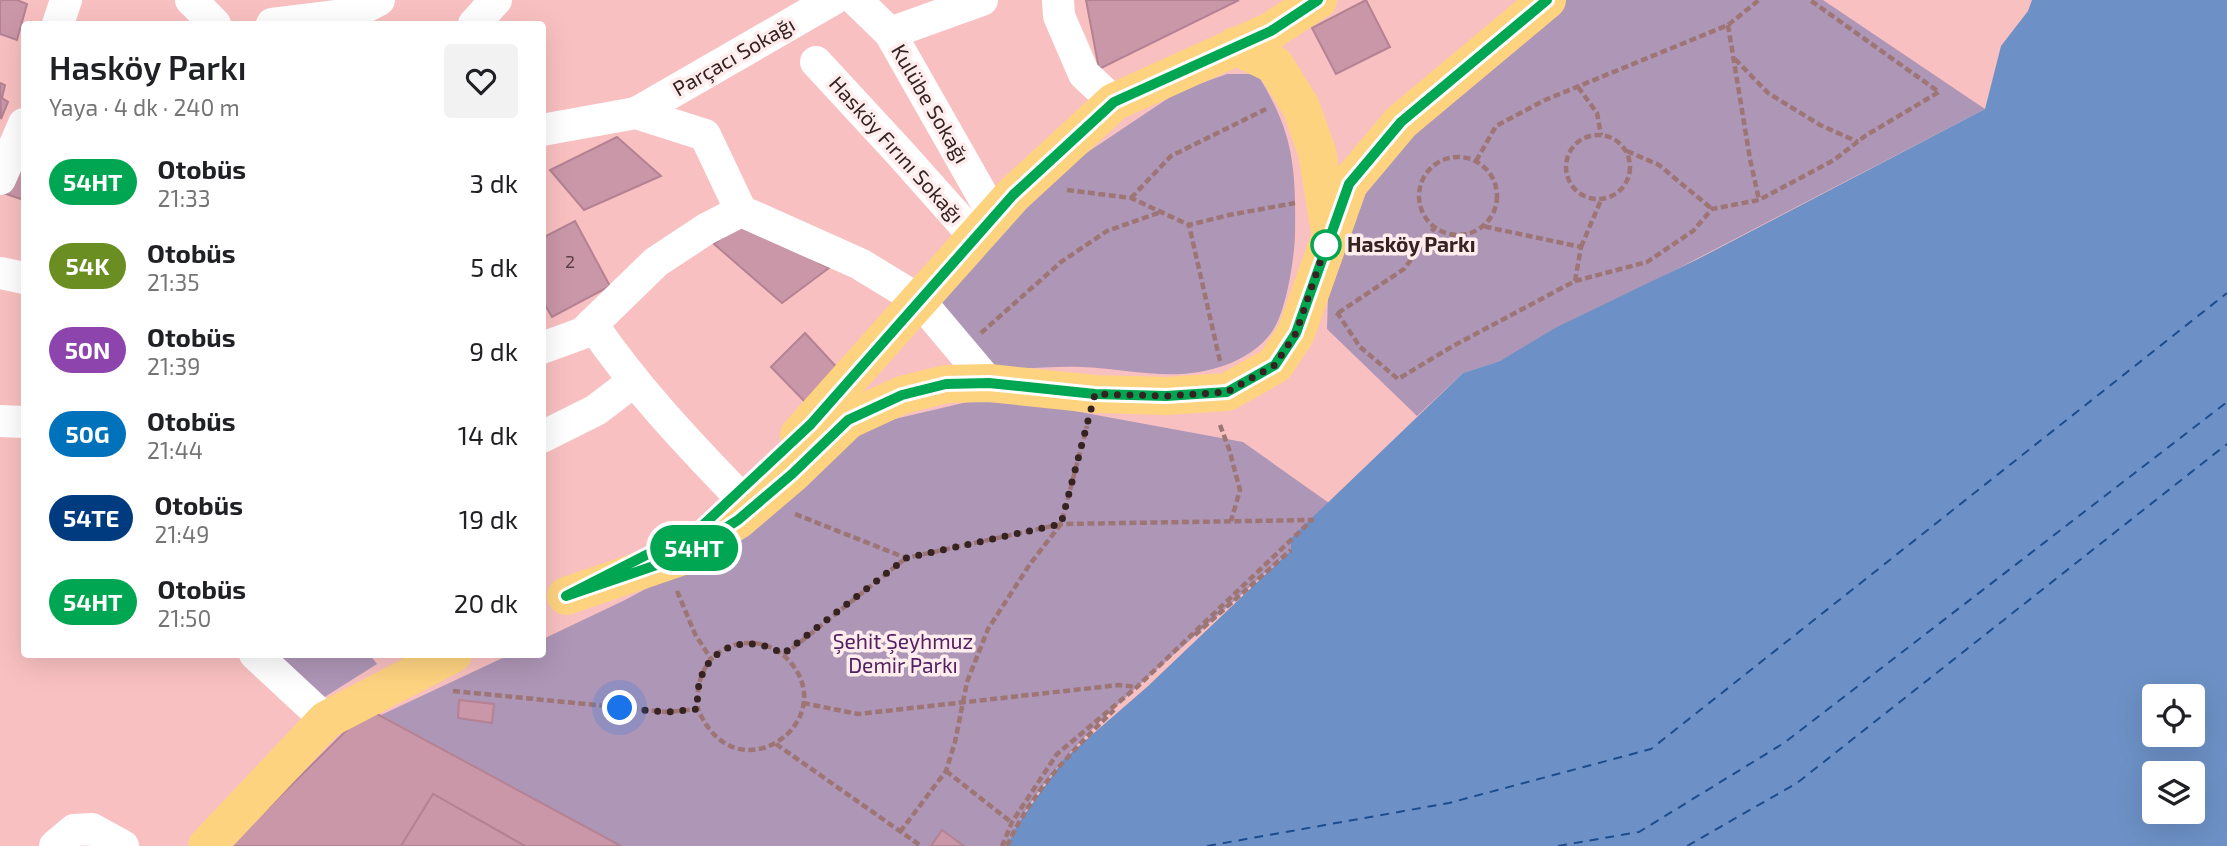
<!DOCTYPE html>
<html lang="tr">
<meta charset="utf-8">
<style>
:root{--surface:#fff;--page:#f2f2f2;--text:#202124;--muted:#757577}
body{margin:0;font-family:"Exo 2",sans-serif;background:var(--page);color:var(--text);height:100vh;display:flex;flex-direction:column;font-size:26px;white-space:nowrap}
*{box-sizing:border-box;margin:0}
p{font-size:23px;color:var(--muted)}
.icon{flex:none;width:38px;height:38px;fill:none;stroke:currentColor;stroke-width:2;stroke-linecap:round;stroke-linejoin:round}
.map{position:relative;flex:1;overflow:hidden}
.drawer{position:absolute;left:21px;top:21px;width:525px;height:637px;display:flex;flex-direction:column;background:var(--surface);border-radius:7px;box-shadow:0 7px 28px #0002}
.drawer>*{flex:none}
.badge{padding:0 14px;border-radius:23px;font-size:24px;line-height:46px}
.buttons{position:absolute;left:2142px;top:684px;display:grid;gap:14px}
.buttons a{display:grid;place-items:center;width:63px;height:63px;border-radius:7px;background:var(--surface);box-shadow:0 7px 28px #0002;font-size:35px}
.you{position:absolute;width:35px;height:35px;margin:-18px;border:5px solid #fff;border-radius:50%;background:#1a73e8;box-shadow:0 0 0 10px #1a73e833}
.map>.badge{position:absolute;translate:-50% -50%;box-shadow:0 0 0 4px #fff}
.round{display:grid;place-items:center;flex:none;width:74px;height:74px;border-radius:7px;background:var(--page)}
.headline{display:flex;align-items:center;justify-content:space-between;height:119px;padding:0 28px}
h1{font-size:33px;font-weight:600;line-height:52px}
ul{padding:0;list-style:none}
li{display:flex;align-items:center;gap:21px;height:84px;padding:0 28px}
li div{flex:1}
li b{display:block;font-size:26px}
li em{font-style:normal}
li .badge{min-width:77px;font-weight:700;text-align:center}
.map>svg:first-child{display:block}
</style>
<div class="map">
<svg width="2227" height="846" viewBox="0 0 2227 846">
<rect width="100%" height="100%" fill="#f9c0c1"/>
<g fill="#ae96b6">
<polygon points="1547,0 1823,0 1985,109 1500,361 1463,373 1417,416 1327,329 1330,234 1349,184"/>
<path d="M1227,74h30c37,58 39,94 38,162 -1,24 -9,78 -24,97 -20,27 -57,39 -89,41 -33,2 -68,-6 -101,-7 -34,-1 -68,3 -101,5l-54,-63 135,-139 118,-79z"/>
<path d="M993,396l250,46 86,61 -38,35v12c-40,36 -80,72 -120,107 -61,54 -130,113 -164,189h-386l-240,-131 128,-60 33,-1 1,-15 82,-39 125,-67 119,-108z"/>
<polygon points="269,655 370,655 377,664 323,698"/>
</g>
<path fill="#6d91c6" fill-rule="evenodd" d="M2032,0h195v846h-1220l10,-21 47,-66 83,-72 144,-137v-12l172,-165 37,-12 57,-34 141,-68 287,-150 16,-63 27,-35zM2154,696h39v39h-39zM2154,774h39v38h-39z"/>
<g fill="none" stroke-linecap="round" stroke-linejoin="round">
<g stroke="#1d4c8d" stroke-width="2" stroke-dasharray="9 7" stroke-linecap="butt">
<polyline points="1207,846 1449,803 1651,749 2227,293"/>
<polyline points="1558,846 1639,832 1784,743 2227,402"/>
<polyline points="1687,846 1797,783 2227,444"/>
</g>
</g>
<g fill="#ca97a8" stroke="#b48292" stroke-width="2">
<polygon points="0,0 17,0 27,4 17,40 0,34"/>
<polygon points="1086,0 1239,0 1099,69"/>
<polygon points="1366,0 1390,47 1336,74 1312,28"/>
<polygon points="0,83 5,85 2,98 8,102 1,119"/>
<polygon points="617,137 661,176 584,210 550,170"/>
<polygon points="17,162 24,165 24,200 3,193"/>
<polygon points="575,221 610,286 552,317 542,300 542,238"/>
<polygon points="742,222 829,268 782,303 714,244"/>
<polygon points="805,333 843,374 810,407 771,367"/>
<polygon points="459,700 494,704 492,723 458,718"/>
<polygon points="368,709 621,846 525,846 433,794 401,846 230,846"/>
<polygon points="433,794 525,846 401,846"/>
<polygon points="942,830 964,846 931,846"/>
</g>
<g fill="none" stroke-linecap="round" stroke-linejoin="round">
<g stroke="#9d7575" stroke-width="4.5" stroke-dasharray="7 3.5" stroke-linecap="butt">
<polyline points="1728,25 1750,159 1759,200"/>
<polyline points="1735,59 1768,93 1820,125 1858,142"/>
<polyline points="1578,87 1597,113 1601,135"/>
<circle cx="1598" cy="167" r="32"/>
<polyline points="1627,151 1659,165 1712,209"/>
<circle cx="1458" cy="196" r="39"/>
<polyline points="1476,161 1496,126 1545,100 1728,25 1759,0"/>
<polyline points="1067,190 1131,198 1189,225"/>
<polyline points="1131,198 1171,156 1266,109"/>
<polyline points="1581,247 1601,200"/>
<polyline points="1575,281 1647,262 1693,231 1712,209 1759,200 1834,160 1865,136 1939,92 1810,0"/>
<polyline points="1338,313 1404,269 1435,227"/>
<polyline points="1337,316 1338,314 1360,347 1398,379 1453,346 1575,281 1581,247 1482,226"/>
<polyline points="981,333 1061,262 1107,231 1161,212"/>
<polyline points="1220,361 1189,225 1229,215 1295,203"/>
<polyline points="1220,425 1229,449 1240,490 1231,521"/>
<polyline points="795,514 906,558 1061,524 1312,520 1137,687 1057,754 1012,822 1002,846"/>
<polyline points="677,591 695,634 711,659"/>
<polyline points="1195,635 1291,550"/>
<polyline points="784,655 906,558"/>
<path d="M453,691l214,21 31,-3c37,89 143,14 93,-46 -9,-11 -23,-19 -37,-20 -40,-2 -60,29 -56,66"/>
<polyline points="803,703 858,714 1119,685 1137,687"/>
<polyline points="776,744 921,846"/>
<polyline points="946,771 1011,822"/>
<polyline points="900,832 946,771 955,742 967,682 988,629 1030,564 1061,524 1087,426"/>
<path d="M1007,846c24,-54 66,-96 107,-136"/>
</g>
<g stroke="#fff" stroke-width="32">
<polyline points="191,0 215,24"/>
<polyline points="856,0 890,33 994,216"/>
<polyline points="1058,0 1059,16 1084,74 1114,102"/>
<polyline points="58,24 66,0"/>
<polyline points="272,24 352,14 379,0"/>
<polyline points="474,24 496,0"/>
<polyline points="890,33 982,0"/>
<polyline points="816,62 901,154 975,237"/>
<polyline points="636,113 832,0"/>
<polyline points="542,130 636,113 705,135 741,211"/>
<polyline points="0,179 24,124"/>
<polyline points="0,273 24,278"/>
<path d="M592,324c42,62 93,116 145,170"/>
<polyline points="542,348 583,333 656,262 706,229 741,211 860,264 919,300 989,383"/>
<polyline points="0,421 24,422"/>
<polyline points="542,437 596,410 634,381"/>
<polyline points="255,654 326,720"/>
<polyline points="55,846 74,830 92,829 123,846"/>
</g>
<g stroke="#fed380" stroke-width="38">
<polyline points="1235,46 1275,65 1301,107 1317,152 1330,232"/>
<polyline points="799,435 1013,195 1114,102 1271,31 1318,0"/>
<polyline points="566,596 680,557 738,520 792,474 848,420 902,395 946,384 989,383 1095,394 1166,396 1227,392 1275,365 1296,333 1349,184 1401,122 1547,0"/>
<polyline points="207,846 326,720 453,654"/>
</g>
</g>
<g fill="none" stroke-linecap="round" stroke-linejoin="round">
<defs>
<polyline id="line" points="1318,0 1271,31 1114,102 1013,195 811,424 701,527 566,596 680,557 738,520 792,474 848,420 902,395 946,384 989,383 1095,394 1166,396 1227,392 1275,365 1296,333 1349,184 1401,122 1547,0"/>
</defs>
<use href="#line" stroke="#fff" stroke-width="16"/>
<use href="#line" stroke="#00a651" stroke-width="10"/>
<path stroke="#372222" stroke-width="7" stroke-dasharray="0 12.6" d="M620,708l47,4 31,-3c-6,-53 39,-82 85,-55l123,-96 155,-34 34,-130 71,2 61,-4 48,-27 21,-32 30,-88"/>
</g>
<circle fill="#fff" stroke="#00a651" stroke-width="3.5" cx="1326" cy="245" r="14"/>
<g text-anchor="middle" stroke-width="7" stroke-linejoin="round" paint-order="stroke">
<g font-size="18" fill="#5c3f44">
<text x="570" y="268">2</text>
</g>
<g font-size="21" fill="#372222" stroke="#ffeded">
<text transform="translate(734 57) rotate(-30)" y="7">Parçacı Sokağı</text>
<text transform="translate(930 104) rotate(60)" y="7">Kulübe Sokağı</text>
<text transform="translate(896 150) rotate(48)" y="7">Hasköy Fırını Sokağı</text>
</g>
<g font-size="21" font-weight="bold" fill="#372222" stroke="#ffeded" text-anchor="start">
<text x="1347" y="252">Hasköy Parkı</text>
</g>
<g font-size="21" fill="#532062" stroke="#ffeded">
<text x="903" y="649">Şehit Şeyhmuz<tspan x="903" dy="24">Demir Parkı</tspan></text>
</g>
</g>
</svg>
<div class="buttons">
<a><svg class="icon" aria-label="locate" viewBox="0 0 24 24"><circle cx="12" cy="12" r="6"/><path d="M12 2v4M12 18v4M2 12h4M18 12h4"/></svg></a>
<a><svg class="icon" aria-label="layers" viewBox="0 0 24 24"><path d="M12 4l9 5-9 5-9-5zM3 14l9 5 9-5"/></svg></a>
</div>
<div class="you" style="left:620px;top:708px"></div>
<b class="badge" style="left:694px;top:548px;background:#00a651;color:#fff">54HT</b>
<section class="drawer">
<div class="headline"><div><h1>Hasköy Parkı</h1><p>Yaya · 4 dk · 240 m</p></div><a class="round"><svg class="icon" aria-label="heart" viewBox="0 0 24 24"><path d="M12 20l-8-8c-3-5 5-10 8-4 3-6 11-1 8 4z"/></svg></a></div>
<ul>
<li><span class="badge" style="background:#00a651;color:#fff">54HT</span><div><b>Otobüs</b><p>21:33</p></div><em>3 dk</em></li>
<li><span class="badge" style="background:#6b8e23;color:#fff">54K</span><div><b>Otobüs</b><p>21:35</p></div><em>5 dk</em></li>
<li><span class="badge" style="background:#8e44ad;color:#fff">50N</span><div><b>Otobüs</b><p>21:39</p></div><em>9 dk</em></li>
<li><span class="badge" style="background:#0072bc;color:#fff">50G</span><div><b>Otobüs</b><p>21:44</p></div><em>14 dk</em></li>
<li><span class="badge" style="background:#003b80;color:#fff">54TE</span><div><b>Otobüs</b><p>21:49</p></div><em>19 dk</em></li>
<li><span class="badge" style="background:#00a651;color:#fff">54HT</span><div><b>Otobüs</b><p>21:50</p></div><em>20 dk</em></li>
</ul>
</section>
</div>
